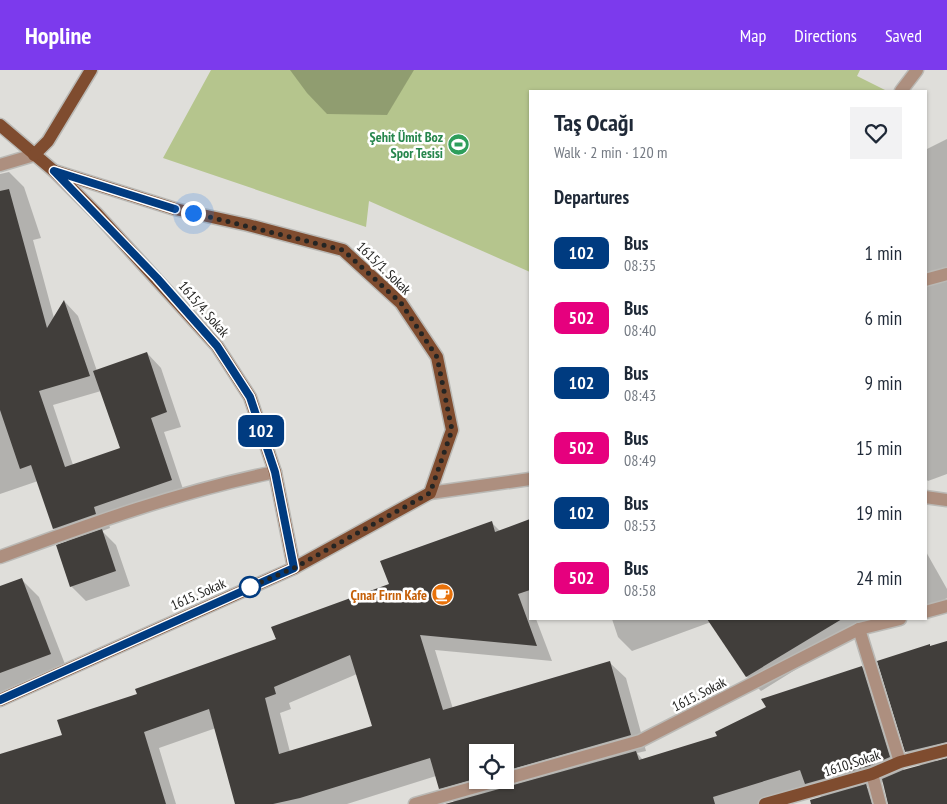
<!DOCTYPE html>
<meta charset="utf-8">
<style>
:root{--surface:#fff;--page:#f2f2f3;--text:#1f2937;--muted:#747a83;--accent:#7c3aed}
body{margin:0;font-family:"PT Sans Narrow",sans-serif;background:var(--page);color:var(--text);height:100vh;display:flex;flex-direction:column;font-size:19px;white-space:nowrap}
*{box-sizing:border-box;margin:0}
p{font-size:16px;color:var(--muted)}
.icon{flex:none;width:28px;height:28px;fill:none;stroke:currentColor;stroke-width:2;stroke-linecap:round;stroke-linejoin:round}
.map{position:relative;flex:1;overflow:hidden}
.panel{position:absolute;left:529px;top:20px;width:398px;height:530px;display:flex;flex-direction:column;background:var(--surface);border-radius:0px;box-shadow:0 1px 4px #0004}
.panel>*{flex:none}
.badge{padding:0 10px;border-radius:8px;font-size:18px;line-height:32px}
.controls{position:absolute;left:469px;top:674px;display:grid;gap:10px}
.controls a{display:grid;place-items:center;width:45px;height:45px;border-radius:0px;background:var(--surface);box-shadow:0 1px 4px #0004;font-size:25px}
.you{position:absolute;width:25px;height:25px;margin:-12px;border:4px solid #fff;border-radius:50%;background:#1a73e8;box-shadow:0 0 0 8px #1a73e833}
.map>.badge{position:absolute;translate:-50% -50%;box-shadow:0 0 0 2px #fff}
h2{padding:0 25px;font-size:19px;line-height:45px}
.round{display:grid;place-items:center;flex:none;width:52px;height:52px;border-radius:0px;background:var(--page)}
.headline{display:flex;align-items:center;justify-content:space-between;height:85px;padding:0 25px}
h1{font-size:24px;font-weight:700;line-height:38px}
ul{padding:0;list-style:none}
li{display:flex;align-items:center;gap:15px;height:65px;padding:0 25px}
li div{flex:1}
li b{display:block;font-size:19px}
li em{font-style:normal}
li .badge{min-width:55px;font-weight:700;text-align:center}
header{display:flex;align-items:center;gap:30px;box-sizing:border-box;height:70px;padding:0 25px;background:var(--accent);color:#fff}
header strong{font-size:24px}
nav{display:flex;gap:28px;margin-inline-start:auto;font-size:18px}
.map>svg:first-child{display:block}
</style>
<header>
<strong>Hopline</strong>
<nav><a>Map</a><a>Directions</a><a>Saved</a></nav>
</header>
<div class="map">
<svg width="947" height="734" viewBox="0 0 947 734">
<rect width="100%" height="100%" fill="#dfdeda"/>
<polygon fill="#b5c58d" points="211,0 860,0 857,6 887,21 530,21 530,202 369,131 366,157 163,88"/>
<g fill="#0003" fill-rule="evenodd">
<polygon points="290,0 414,0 387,45 327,44 307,23"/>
<polygon points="947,69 947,404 928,411 925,408 925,80"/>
<path d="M9,102l15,15 17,51 -8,2 21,78 11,-16 13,14 19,55 50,-18 14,15 20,59 -17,5 21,63 -77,26 2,7 -8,3 14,14 14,41 -44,15 -15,-15 -3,-44 -14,-14 -16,-47 -38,13v-320zM101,321l20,58 -48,16 -20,-60z"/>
<path d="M530,450v99h6l16,42 -117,-11 18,59 157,-46 16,15 20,73 -9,2 6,7 75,-23 144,-70 15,16 27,88 17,-5 -14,-14 40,-111v103l-15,5 15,37v18h-58l-5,-22 -17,5 16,17h-68l7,-6 -7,-7 -44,13h-321l5,-1 -15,-15 -4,-12 -89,28h-111l-20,-76 -57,20 17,56h-176v-49l64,-19 75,-41 138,-55 113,-55 101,-63 9,9zM357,604l16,53 -83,25 -10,-39 11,-4 -2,-6zM478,682h27v28h-27z"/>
<polygon points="925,480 947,519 947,528 925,540"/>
<polygon points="21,509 39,527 68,602 0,628 0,517"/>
<polygon points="612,549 877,549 761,621 747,607 711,552 632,581 618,567"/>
</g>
<g fill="#413e3b" fill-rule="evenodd">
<polygon points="9,119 47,258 64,230 90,306 39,321 65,397 120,378 93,301 147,282 167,342 151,348 172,410 94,437 96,444 53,459 31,395 20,399 0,340 0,121"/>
<path d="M530,449v71l-12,4 19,52 -117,-11 23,75 167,-49 21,74 -126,36v-19h-27v26l-39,11 -9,-31 -130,40 -27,6h-38l-26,-95 -65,23 22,72h-166v-50l62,-19 -5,-15 80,-26 -2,-5 141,-50 -5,-12 118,-43 -9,-23 112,-40 3,11zM350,585l22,71 -93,28 -14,-56 11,-4 -2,-7z"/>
<polygon points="102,459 116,501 70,517 56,475"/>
<polygon points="22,508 51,584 0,603 0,516"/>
<polygon points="707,549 842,549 746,607"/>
<polygon points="947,571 947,672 905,682 877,591 930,574 930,576"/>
<polygon points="862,596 890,687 869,696 805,714 800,700 713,727 715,734 445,734 636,681 639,690 717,666 715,662 766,637 761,629"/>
<polygon points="947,688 947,734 888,734 882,709 903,700"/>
<polygon points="866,714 872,734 811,734 810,730"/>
</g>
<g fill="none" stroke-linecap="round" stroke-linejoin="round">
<defs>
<g id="minor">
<polyline points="901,21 917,0"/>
<polyline points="0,95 34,85"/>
<polyline points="925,210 947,204"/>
<polyline points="430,423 530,409"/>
<polyline points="925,427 947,430"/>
<path d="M0,487c90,-33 181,-66 275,-85"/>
<polyline points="925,542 947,536"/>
<polyline points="859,559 900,692"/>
<polyline points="872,704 880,734"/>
<polyline points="505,709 640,671 859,559 900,549"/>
<polyline points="415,734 500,710"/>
</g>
<g id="major">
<polyline points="0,55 54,101 97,144 217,276 250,327 275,402 294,498"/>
<polyline points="34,85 48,71 91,0"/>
<polyline points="0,630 294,498 430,423 452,360 437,287 401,233 343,180 248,155 175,139 54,101"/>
<polyline points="765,734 872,704 900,692 947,680"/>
</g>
</defs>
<use href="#minor" stroke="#bab9b5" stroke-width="15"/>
<use href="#major" stroke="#bab9b5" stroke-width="15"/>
<use href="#minor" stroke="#ad8f7f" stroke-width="12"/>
<use href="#major" stroke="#7f4c2f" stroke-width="12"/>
</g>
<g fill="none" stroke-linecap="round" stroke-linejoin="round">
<defs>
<polyline id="line" points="0,630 294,498 275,402 250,327 217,276 157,208 54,101 175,139"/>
</defs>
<use href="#line" stroke="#fff" stroke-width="11"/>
<use href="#line" stroke="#003b80" stroke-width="8"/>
<polyline stroke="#252523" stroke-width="5" stroke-dasharray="0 9" points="193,143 343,180 401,233 437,287 452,360 430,423 294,498 250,517"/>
</g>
<defs>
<symbol id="stadium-disc" viewBox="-11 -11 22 22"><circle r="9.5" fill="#2e9e5b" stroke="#fff"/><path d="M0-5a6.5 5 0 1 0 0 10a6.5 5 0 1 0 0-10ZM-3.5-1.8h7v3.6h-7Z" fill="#fff"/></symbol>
<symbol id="cafe-disc" viewBox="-11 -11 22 22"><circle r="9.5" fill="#e8710a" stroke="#fff"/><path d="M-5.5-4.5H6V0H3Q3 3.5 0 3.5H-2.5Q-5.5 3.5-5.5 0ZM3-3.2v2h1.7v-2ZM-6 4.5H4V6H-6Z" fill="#fff"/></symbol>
</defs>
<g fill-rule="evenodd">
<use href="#stadium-disc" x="446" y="62" width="25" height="25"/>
<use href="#cafe-disc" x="430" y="512" width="25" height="25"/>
</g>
<circle fill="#fff" stroke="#003b80" stroke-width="2.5" cx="250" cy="517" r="10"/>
<g text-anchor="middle" stroke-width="5" stroke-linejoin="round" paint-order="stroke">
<g font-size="14" font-weight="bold" fill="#27864d" stroke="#fff" text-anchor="end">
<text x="443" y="72">Şehit Ümit Boz<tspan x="443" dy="16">Spor Tesisi</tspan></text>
</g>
<g font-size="14" fill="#252523" stroke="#fff">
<text transform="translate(384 198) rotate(44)" y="5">1615/1. Sokak</text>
<text transform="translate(204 239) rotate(49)" y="5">1615/4. Sokak</text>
<text transform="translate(198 524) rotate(-24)" y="5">1615. Sokak</text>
<text transform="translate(699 624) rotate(-27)" y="5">1615. Sokak</text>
<text transform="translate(852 693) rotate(-18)" y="5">1610. Sokak</text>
</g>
<g font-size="14" font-weight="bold" fill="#c56008" stroke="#fff" text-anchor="end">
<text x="427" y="530">Çınar Fırın Kafe</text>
</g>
</g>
</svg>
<div class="controls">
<a><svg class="icon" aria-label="locate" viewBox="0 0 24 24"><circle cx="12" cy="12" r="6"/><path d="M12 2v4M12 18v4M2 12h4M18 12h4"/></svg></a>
</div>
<div class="you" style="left:193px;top:143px"></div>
<b class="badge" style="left:261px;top:361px;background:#003b80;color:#fff">102</b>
<section class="panel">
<div class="headline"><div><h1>Taş Ocağı</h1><p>Walk · 2 min · 120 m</p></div><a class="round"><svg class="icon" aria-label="heart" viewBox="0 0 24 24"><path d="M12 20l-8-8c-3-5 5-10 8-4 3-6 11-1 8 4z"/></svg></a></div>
<h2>Departures</h2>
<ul>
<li><span class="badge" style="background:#003b80;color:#fff">102</span><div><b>Bus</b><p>08:35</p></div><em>1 min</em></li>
<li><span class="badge" style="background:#e6007e;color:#fff">502</span><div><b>Bus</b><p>08:40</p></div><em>6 min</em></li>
<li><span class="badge" style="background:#003b80;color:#fff">102</span><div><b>Bus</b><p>08:43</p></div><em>9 min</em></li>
<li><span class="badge" style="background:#e6007e;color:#fff">502</span><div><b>Bus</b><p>08:49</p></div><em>15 min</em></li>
<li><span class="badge" style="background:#003b80;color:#fff">102</span><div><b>Bus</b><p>08:53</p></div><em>19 min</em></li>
<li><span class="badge" style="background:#e6007e;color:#fff">502</span><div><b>Bus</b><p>08:58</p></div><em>24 min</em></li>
</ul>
</section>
</div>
